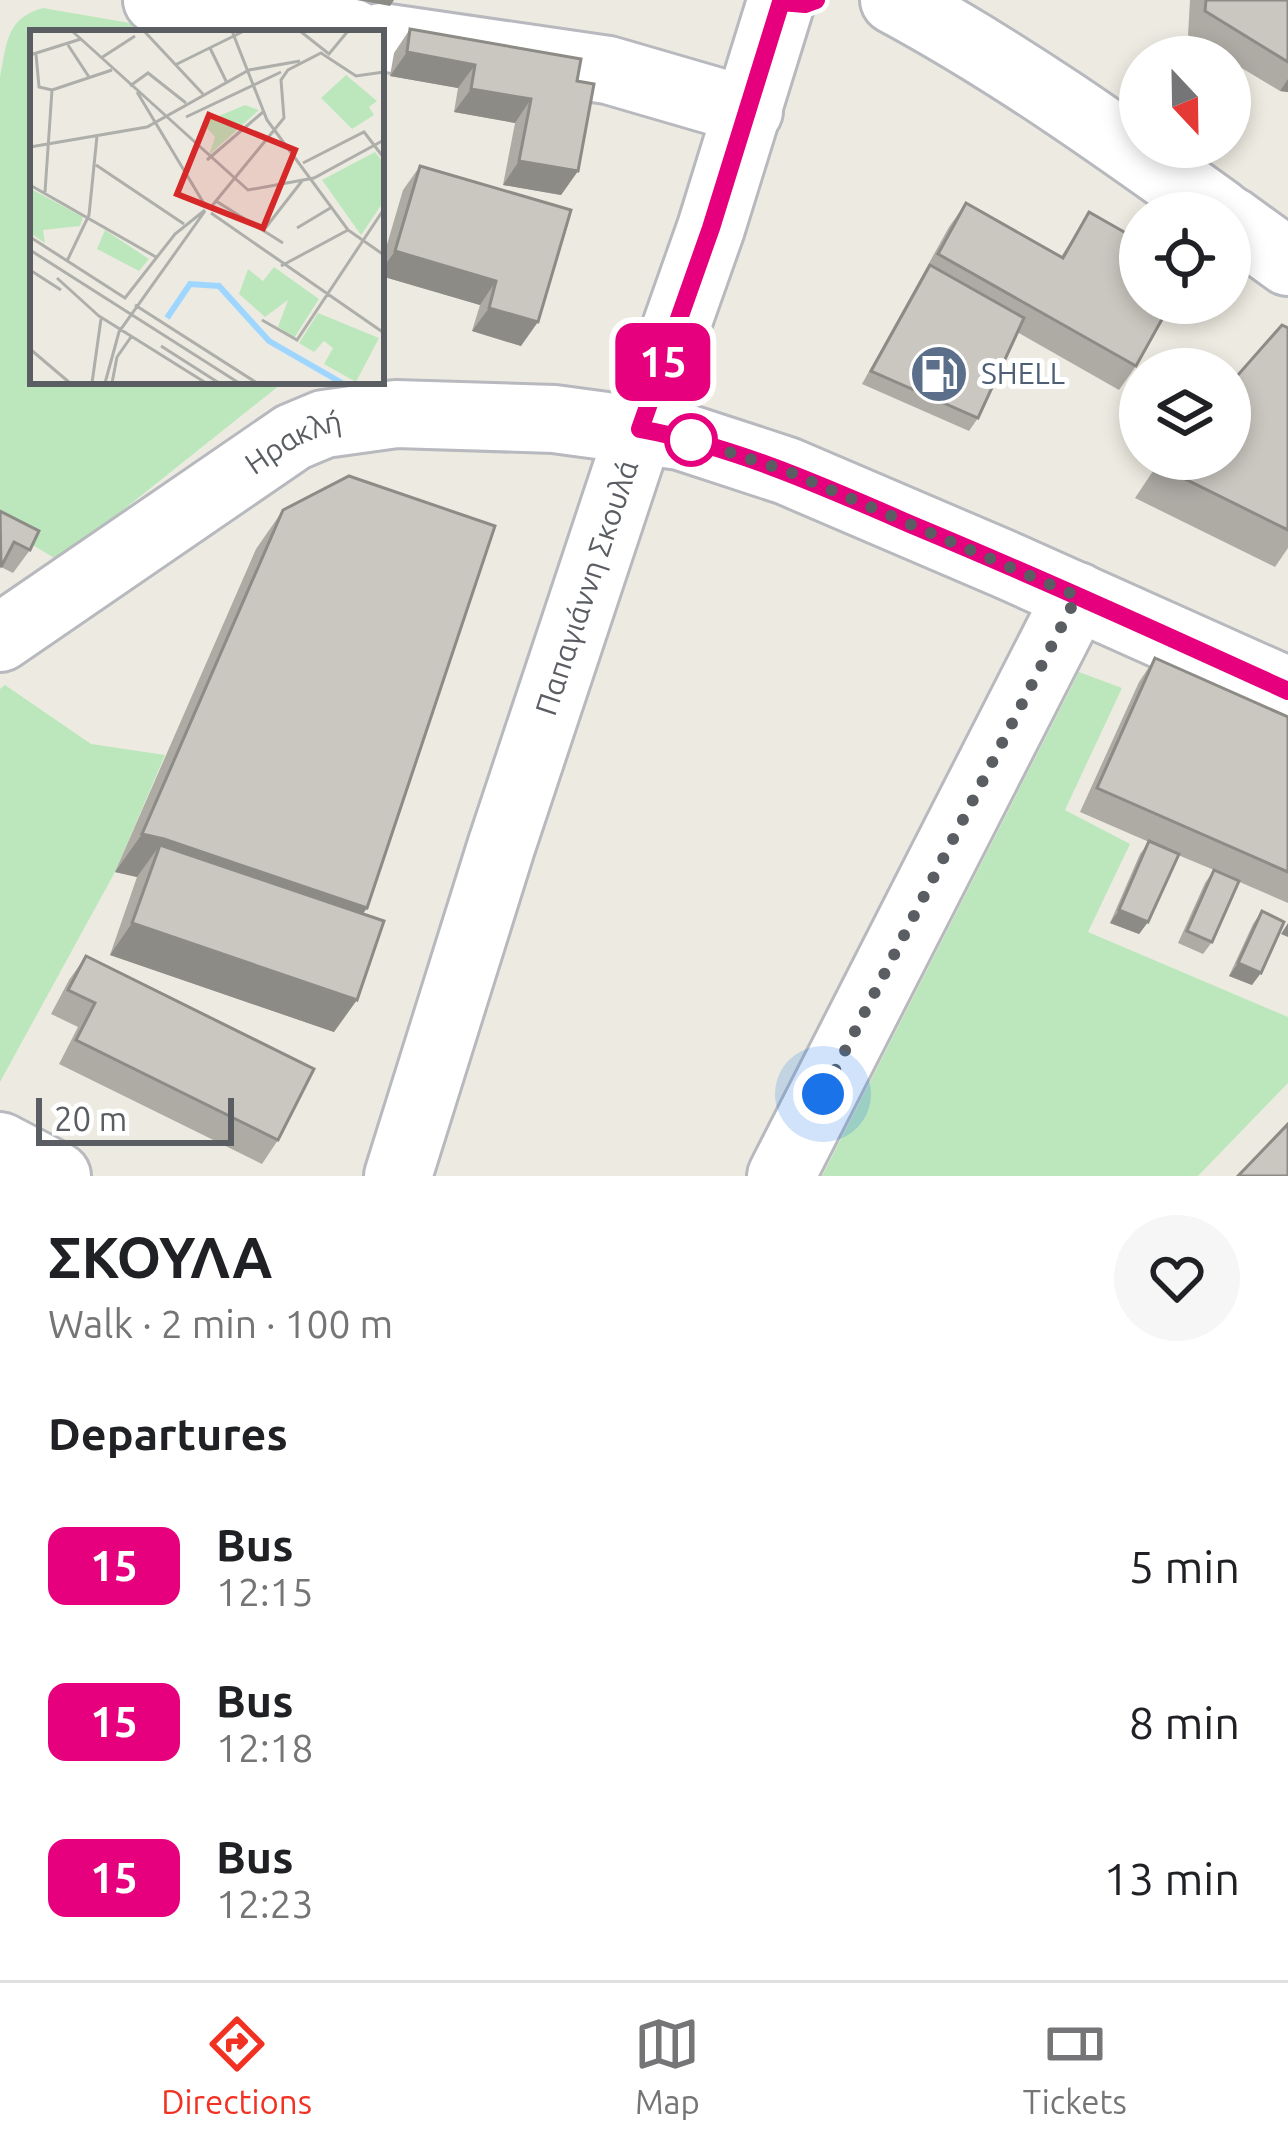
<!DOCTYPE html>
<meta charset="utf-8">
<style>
:root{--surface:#fff;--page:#f6f6f6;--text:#202124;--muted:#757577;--line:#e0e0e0;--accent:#f13223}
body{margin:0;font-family:Ubuntu,sans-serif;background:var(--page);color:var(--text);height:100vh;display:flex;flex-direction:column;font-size:45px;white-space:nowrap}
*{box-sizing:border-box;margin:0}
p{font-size:39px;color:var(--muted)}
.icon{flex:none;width:66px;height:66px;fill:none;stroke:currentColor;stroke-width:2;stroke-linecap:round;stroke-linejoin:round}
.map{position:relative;height:1176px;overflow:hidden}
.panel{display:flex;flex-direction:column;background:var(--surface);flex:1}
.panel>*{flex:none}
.badge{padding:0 24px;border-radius:18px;font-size:42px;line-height:78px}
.needle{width:78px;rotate:158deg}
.tools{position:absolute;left:1119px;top:36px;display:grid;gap:24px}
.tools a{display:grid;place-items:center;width:132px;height:132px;border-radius:50%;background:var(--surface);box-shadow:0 6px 18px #0003;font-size:60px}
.scale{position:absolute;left:36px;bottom:30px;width:198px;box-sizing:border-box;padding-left:12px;border:6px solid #5a5e63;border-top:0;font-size:33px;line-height:42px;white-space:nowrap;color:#5a5e63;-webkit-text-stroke:9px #fff;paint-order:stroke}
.you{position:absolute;width:60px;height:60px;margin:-30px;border:9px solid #fff;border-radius:50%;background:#1a73e8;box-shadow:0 0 0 18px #1a73e833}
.map>.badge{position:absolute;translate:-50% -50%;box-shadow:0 0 0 6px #fff}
h2{padding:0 48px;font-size:45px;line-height:108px}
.round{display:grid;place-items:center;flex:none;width:126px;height:126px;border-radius:63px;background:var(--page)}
.head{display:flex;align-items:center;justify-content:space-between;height:204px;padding:0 48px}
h1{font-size:57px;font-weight:700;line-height:90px}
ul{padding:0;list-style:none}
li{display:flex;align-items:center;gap:36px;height:156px;padding:0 48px}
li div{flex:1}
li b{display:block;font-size:45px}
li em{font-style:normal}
li .badge{min-width:132px;font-weight:700;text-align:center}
.tabs{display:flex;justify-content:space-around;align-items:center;height:168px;border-top:3px solid var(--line);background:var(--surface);font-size:33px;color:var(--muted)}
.tabs a{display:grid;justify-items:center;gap:6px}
.tabs .active{color:var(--accent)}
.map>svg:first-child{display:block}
</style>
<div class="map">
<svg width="1288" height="1176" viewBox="0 0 1288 1176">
<rect width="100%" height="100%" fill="#edebe1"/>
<g fill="#bce7bc">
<path d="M43,8l145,25h-155v348h252l-226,180 -59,-36v-448c7,-34 6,-59 43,-69z"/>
<polygon points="1079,672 1122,688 1065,810 1130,844 1088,932 1288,1017 1288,1083 1198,1176 822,1176"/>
<polygon points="5,685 91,744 165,755 115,872 0,1082 0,689"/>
</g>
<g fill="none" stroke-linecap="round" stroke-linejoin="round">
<defs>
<g id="minor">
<polyline points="157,0 222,14 353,33"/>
<path d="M894,0c115,62 220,137 326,213"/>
<polyline points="381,37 608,70 749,111"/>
<polyline points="1230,220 1288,262"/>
<path id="s1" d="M0,638l293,-201 31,-13 72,-10 158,5 126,17 107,35 224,96 277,124"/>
<polyline points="0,1146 57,1176"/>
<path id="s2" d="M398,1176l103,-329 139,-418 71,-201 70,-226"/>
<polyline points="781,1176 1077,596"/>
</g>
</defs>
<use href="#minor" stroke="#b7b9be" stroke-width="72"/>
<use href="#minor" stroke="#fff" stroke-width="66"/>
</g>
<g fill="#aeaba5">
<polygon points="1190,0 1288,0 1288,92 1280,91 1230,61 1230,57 1224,57 1188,35"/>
<polygon points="410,29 577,81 578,171 561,195 503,185 515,123 454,112 458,88 390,76 394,53"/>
<polygon points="420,166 571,210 521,346 472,331 480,305 381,276 381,265 403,190"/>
<polygon points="966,203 1061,257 1089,212 1136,366 1119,390 1017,332 978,418 969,431 862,384 949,227"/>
<polygon points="1288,328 1288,548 1275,567 1135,498 1157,465"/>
<polygon points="283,510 367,908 362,914 334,1032 110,955 137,877 115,872 256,549"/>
<polygon points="0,511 30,550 13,573 1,567 0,569"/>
<polygon points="1155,658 1288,717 1288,903 1235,880 1212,942 1203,954 1178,943 1205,883 1214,870 1178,855 1148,922 1139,934 1110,923 1140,854 1149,842 1080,812 1139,682"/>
<polygon points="1262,911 1252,985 1229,976 1253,924"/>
<polygon points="86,956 278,1140 262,1164 59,1064 78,1027 51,1014 69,980"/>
</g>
<g fill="#8d8b86">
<polygon points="358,0 394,0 390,6"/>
<polygon points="407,52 475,65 458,88 390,76"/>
<polygon points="1288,79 1288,92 1280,91"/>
<polygon points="471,89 531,99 515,123 454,112"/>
<polygon points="519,161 578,171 561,195 503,185"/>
<polygon points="395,251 496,281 480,305 381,276 381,271"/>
<polygon points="489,308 538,322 521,346 472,331"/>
<polygon points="142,834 164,839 367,908 340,946 160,845 137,877 115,872"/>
<polygon points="1119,910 1148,922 1139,934 1110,923"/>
<polygon points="132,923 357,1000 334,1032 110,955"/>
<polygon points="1288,923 1288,937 1281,934"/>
<polygon points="1238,963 1261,973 1252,985 1229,976"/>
</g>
<g fill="#cac7c0" stroke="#8d8b86" stroke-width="3">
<polygon points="1206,0 1288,0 1288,62 1205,11"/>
<polygon points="410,29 581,59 577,81 594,84 578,171 519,161 531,99 471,89 475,65 407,52"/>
<polygon points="420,166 571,210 538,322 489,308 496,281 395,251"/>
<polygon points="966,203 1063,258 1089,212 1140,241 1140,303 1171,303 1136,366 938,254"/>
<polygon points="930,265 1024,318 978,418 871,371"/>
<polygon points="1282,325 1288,328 1288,530 1157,465 1163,459 1230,459 1230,384"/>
<polygon points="349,476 495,526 367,908 164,839 142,834 283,510"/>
<polygon points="0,511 39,531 30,550 14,542 1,567"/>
<polygon points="1155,658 1288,717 1288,872 1097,788"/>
<polygon points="1149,841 1179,854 1148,922 1119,910"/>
<polygon points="160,845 384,921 357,1000 132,923"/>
<polygon points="1214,870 1239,881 1212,942 1187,931"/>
<polygon points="1262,911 1284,922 1261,973 1238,963"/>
<polygon points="86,956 314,1069 278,1140 76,1040 95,1003 68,990"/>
<polygon points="1288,1124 1288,1176 1238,1176"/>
</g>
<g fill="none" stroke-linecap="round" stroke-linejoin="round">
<defs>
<path id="line" d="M816,0l-11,4 -24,-2 -70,226 -71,201c97,18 187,59 277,98 125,52 248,108 371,164"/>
</defs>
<use href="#line" stroke="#fff" stroke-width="27"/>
<use href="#line" stroke="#e6007e" stroke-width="18"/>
<polyline stroke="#5a5e63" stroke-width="12" stroke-dasharray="0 21.6" points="691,440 680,436 787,471 1077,596 823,1094"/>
</g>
<defs>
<symbol id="fuel-disc" viewBox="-11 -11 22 22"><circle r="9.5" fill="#5c6f8a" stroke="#fff"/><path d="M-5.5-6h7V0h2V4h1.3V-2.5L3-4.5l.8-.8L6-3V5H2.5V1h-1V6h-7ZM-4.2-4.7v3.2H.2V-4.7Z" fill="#fff"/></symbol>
</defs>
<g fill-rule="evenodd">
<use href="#fuel-disc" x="906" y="341" width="66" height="66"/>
</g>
<circle fill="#fff" stroke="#e6007e" stroke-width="6" cx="691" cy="440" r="24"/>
<g text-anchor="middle" stroke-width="10" stroke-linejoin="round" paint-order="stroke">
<g font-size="30" fill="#4e5e75" stroke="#fff" text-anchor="start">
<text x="981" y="384">SHELL</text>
</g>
<g font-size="30" fill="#5a5e63" stroke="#fff">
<text dy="10" stroke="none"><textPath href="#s1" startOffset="354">Ηρακλή</textPath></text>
<text dy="10" stroke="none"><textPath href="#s2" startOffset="618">Παπαγιάννη Σκουλά</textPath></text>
</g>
</g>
<g transform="translate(30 30)">
<rect width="354" height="354" fill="#edebe1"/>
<path d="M316,45l31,26 -8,6 5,8 -22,14 -31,-31zM215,75l14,5 -50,45 6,-18 -13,-14zM345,122l9,11v38l-23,34 -39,-55zM3,160l50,27 -3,9 -37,4 2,13 -15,-10zM75,200l44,29 -10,12 -42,-22zM244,237l45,32 -25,39 -16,-11 10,-27 -23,17 -26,-23 9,-25 15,12zM288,283l61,25 -23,44 -32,-18 9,-16 -9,-7 -10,11 -15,-9z" fill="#bce7bc"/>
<path fill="none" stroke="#9fd6ff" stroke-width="6" d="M137,288l23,-34 29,2 50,55 73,42"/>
<path fill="none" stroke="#aeafab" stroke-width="3" d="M42,1l176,159 66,-12 70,-38M114,1l59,63M202,1l35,89 81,110 36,25M270,1l29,23 19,-23M38,15l21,32M180,18l16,33M6,24l3,33 13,3M0,25l51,-16M71,28l34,-22M145,35l69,-34M100,56l18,-13 38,30M22,60l60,-20M107,62l69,115M156,87l95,-45M0,117l117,-20 102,-57 51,-9M177,130l56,-48M273,133l61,-31 20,26M66,135l88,59M0,155l126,72M15,162l7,-102M186,171l67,42M181,177l73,-89 -3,-38 7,-10 33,-17 35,23 28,-4M181,183l173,120M267,198l35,-21M233,201l39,-50M0,207l95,61 50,-64 30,-24M0,220l209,133M37,231l22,-46 8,-79M251,236l67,-36M0,240l31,20M27,248l43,39M105,275l122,78M69,286l107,67M232,290l35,20 87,-131M131,316l58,37M0,319l40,34M62,353l9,-64M75,353l14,-51 86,-121M82,353l5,-26 14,-20"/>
<path fill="#d62828" fill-opacity="0.15" stroke="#d62828" stroke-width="6" d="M179,85l86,35 -32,78 -86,-34z"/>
<rect width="354" height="354" fill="none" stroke="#5a5e63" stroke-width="6"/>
</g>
</svg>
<div class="tools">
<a><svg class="needle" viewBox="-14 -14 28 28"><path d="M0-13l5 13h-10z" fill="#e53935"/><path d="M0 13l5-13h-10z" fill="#757577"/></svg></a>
<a><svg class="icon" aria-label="locate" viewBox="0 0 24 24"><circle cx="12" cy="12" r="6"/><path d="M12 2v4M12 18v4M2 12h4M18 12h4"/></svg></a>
<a><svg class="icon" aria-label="layers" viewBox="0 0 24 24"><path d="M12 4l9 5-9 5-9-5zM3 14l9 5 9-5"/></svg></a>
</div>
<div class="scale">20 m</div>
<div class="you" style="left:823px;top:1094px"></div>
<b class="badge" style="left:663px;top:362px;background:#e6007e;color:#fff">15</b>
</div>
<section class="panel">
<div class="head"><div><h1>ΣΚΟΥΛΑ</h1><p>Walk · 2 min · 100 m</p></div><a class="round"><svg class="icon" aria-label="heart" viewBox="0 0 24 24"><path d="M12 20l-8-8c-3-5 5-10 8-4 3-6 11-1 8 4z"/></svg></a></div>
<h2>Departures</h2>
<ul>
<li><span class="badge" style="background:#e6007e;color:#fff">15</span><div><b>Bus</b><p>12:15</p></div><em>5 min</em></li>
<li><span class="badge" style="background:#e6007e;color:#fff">15</span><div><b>Bus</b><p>12:18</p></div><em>8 min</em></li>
<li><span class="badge" style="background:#e6007e;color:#fff">15</span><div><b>Bus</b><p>12:23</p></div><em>13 min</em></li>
</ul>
</section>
<nav class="tabs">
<a class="active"><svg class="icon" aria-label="directions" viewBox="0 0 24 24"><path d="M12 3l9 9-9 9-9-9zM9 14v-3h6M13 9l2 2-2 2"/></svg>Directions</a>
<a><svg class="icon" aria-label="map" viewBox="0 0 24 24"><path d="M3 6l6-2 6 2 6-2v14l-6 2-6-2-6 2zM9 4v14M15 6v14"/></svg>Map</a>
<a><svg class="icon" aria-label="tickets" viewBox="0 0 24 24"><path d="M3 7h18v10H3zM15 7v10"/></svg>Tickets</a>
</nav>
